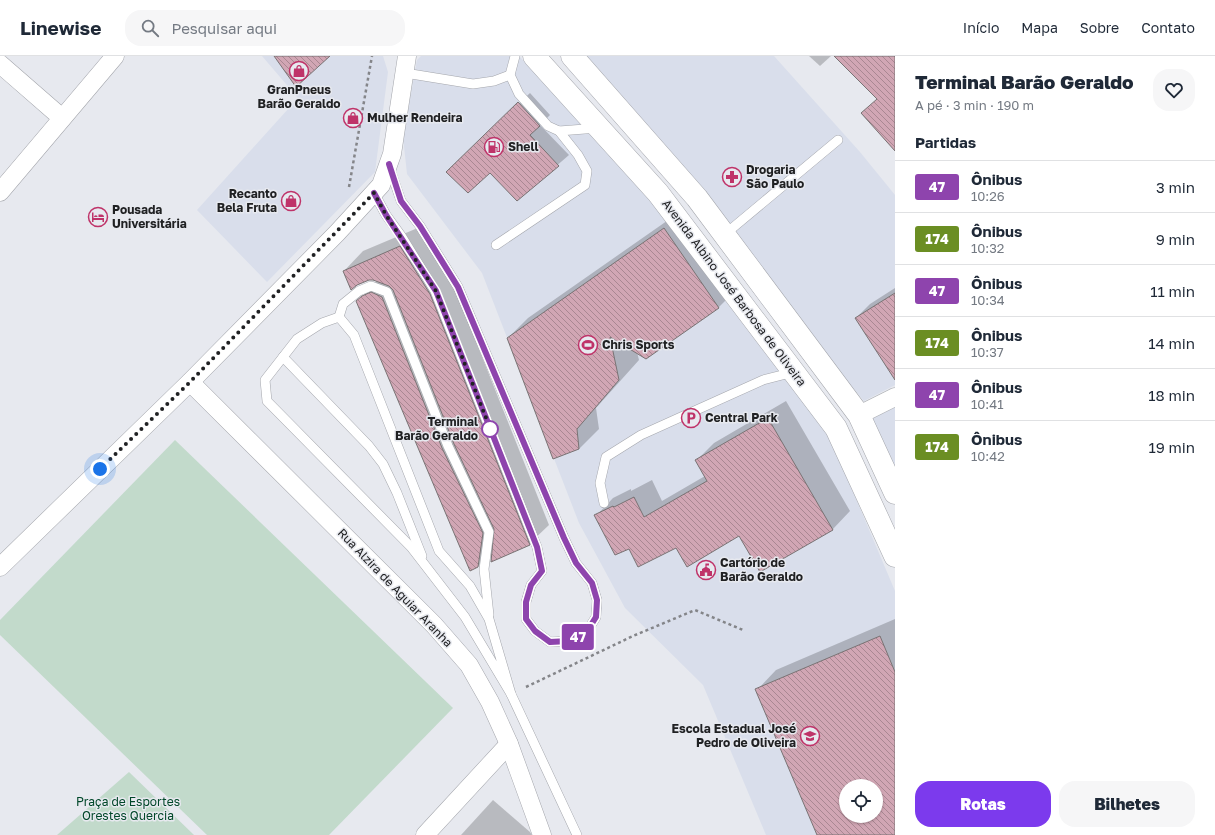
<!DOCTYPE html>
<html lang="pt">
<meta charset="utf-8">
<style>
:root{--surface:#fff;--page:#f6f6f7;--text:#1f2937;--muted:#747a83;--line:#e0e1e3;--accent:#7c3aed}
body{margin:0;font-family:"Golos Text",sans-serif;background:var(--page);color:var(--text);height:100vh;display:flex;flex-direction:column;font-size:15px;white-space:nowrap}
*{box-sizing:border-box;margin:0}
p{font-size:13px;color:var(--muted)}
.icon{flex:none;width:22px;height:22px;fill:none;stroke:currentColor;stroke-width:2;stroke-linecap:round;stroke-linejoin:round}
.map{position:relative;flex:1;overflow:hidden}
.sheet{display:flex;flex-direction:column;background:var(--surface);width:320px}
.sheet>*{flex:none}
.badge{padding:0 8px;border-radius:3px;font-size:14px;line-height:26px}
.fabs{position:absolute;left:839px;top:723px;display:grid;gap:8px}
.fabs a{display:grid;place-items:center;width:44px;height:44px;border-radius:50%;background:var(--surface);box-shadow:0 1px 3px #0004;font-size:20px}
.you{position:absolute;width:20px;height:20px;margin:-10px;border:3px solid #fff;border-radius:50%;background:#1a73e8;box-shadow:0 0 0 6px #1a73e833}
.map>.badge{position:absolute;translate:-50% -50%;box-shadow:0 0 0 2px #fff}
h2{padding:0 20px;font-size:15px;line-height:36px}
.round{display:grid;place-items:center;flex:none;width:42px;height:42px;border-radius:16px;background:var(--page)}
.headline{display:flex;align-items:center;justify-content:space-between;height:68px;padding:0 20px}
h1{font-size:19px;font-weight:800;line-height:30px}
.primary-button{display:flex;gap:8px;margin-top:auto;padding:8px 20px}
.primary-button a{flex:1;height:46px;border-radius:16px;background:var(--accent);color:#fff;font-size:16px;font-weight:800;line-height:46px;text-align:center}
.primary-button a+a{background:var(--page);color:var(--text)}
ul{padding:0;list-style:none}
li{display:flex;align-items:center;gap:12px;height:52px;padding:0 20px;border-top:1px solid var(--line)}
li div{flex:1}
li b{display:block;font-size:15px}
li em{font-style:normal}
li .badge{min-width:44px;font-weight:700;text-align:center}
header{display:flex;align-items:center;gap:24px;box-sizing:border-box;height:56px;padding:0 20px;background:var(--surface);border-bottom:1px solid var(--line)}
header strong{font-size:19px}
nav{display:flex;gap:22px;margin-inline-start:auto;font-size:14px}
.search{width:280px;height:36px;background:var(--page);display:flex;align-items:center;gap:10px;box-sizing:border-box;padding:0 14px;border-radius:16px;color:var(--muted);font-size:15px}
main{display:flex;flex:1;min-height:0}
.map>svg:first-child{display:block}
</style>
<header>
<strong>Linewise</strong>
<div class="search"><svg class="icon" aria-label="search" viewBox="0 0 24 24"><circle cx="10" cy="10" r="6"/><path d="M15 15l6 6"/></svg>Pesquisar aqui</div>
<nav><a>Início</a><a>Mapa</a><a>Sobre</a><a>Contato</a></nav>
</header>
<main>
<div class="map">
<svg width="895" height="779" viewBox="0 0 895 779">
<defs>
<pattern id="building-back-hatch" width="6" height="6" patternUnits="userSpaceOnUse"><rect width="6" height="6" fill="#d1a6b4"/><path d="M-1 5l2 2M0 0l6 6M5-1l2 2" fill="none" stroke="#a98792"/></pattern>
</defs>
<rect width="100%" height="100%" fill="#e7e9ef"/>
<g fill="#d9deeb" fill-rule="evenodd">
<polygon points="262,0 383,0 388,16 375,116 267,226 197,154 298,42"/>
<path d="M421,0h98l110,117 119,158 81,104 66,156v244h-129l-63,-150 -78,-77 -46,-85 -97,-250 -75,-99 -4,-37 14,-77zM846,730h30v30h-30z"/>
<polygon points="572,0 774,0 860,96 895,139 895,329 864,345"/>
<polygon points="895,350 895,416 871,362"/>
</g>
<g fill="#c2dacb">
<polygon points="175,384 453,652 329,779 207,779 0,579 0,564"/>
<polygon points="129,716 194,779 57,779"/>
</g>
<g fill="#0003" fill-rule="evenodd">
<polygon points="809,0 831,0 820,10"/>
<polygon points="530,37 550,59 540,69 569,99 517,144 490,116 458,105"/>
<polygon points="684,153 738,232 718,252 637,296 639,304 596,352 599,373 579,393 508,282 528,262"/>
<polygon points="420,171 449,218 549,469 529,488 493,495 478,510 357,246 377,225 344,215 363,195"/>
<polygon points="895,232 895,314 856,262 870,248"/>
<polygon points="786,345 850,455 833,473 760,515 739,478 676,491 629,491 596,460 613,442 631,433 631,435 652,424 662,445 705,420 696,405 714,387"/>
<path d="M895,563v216h-77l-61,-145 19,-20zM846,730h30v30h-30z"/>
<polygon points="493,744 530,776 532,779 461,779"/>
</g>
<g fill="url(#building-back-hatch)" stroke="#797374" fill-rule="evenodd">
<polygon points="274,0 330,0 296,31"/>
<polygon points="834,0 895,0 895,95 861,57 877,43"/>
<polygon points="518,46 540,70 530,79 559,110 517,145 490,117 468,137 446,116"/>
<polygon points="664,172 719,252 646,303 610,281 619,324 577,373 579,393 553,403 507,282"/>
<polygon points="400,190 430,238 530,489 491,506 494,473 454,388 393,234 389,230 373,224 369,224 357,229 351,234 343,215"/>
<polygon points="371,236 382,241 442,392 483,477 478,511 470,515 356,245 362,240"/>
<polygon points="895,237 895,324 855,262"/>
<polygon points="768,362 833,474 760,516 739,480 687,511 676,492 638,511 629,493 615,499 594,459 613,450 614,451 634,441 644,461 707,425 695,404"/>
<path d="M880,580l15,36v163h-78l-62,-146zM846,730h30v30h-30z"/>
</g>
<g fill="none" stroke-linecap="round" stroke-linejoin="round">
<defs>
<g id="service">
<polyline points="515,0 510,19 519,38 548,70 559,75 598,72"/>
<polyline points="405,17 473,28 494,25 510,19"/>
<polyline points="374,137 386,159 402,181 435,235 537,491 542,515 531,529 526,546 526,563 535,575 550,586 569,585 586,577 596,561 597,544 592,527 576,507 564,482 458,231 420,170 401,145 389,110"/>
<polyline points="724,179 838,84"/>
<polyline points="496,189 585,129 587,115 578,99 559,75"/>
<polygon points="339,261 354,279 439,495 470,530 489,563 511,638 465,561 411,491 267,345 265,324 297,283 322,267"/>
<polyline points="339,261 343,248 359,235 371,230 387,236 448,390 489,476 484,513 489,559"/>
<polyline points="283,301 369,390 383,408 397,437 422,500"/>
<polyline points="604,447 600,427 606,401 641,379 763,324 794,316"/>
<polyline points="511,638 577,779"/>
</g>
<g id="minor">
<polyline points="0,8 62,62"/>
<polyline points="0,136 115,0"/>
<polyline points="190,326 434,569 469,609 490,646 509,688 542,779"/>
<polyline points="859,359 895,341"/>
<polyline points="0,511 190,326 337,177 381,129 392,98 407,0"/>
<polyline points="425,779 509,688"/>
</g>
<g id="primary">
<polyline points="534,0 658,137 836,372 895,500"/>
<polyline points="572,0 697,142 859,359 895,437"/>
</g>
</defs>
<use href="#service" stroke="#a4a6ac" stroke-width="10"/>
<use href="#minor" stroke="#a4a6ac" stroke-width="19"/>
<use href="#primary" stroke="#a4a6ac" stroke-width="23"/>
<g stroke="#848589" stroke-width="2.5" stroke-dasharray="3 3" stroke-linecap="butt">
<polyline points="349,131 372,0"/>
<polyline points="526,631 633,580 695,554 743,574"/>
</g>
<use href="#service" stroke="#fff" stroke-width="9"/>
<use href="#minor" stroke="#fff" stroke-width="18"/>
<use href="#primary" stroke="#fff" stroke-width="22"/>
</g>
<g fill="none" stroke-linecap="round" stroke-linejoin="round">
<defs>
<polyline id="line" points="374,137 386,159 436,235 537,491 542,515 531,529 526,546 526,563 535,575 550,586 569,585 586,577 596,561 597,544 592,527 576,507 564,482 458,231 420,170 401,145 389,108"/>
</defs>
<use href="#line" stroke="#fff" stroke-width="9"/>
<use href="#line" stroke="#8e44ad" stroke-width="6"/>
<polyline stroke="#202123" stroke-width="4" stroke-dasharray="0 7.2" points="100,413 190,326 374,137 386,159 436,235 492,377 490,373"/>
</g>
<defs>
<symbol id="shop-ring" viewBox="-11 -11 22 22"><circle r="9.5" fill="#e7e9ef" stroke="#bf3369" stroke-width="1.5"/><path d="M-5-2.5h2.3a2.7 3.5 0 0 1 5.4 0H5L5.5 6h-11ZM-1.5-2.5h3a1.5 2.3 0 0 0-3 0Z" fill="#bf3369"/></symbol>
<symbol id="fuel-ring" viewBox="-11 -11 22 22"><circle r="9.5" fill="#e7e9ef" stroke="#bf3369" stroke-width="1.5"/><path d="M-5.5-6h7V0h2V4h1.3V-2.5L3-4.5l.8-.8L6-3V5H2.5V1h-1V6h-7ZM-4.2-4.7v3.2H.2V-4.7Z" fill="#bf3369"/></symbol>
<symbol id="pharmacy-ring" viewBox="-11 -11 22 22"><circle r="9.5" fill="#e7e9ef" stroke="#bf3369" stroke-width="1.5"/><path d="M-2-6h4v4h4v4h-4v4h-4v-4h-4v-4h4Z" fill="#bf3369"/></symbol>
<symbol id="hotel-ring" viewBox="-11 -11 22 22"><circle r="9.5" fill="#e7e9ef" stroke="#bf3369" stroke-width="1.5"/><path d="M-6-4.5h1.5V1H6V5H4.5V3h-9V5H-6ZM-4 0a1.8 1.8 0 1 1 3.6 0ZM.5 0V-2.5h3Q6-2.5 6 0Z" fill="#bf3369"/></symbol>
<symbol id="stadium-ring" viewBox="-11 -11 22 22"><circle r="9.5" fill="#e7e9ef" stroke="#bf3369" stroke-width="1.5"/><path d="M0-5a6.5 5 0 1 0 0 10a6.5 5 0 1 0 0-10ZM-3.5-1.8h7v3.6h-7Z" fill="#bf3369"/></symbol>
<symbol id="parking-ring" viewBox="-11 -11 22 22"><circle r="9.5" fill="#e7e9ef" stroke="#bf3369" stroke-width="1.5"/><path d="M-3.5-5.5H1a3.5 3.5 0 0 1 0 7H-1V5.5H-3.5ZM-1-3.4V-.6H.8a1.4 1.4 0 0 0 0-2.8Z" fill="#bf3369"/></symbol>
<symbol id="civic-ring" viewBox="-11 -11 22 22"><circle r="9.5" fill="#e7e9ef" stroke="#bf3369" stroke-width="1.5"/><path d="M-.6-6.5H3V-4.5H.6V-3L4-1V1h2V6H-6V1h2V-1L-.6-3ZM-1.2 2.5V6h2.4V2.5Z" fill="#bf3369"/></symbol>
<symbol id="school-ring" viewBox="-11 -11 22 22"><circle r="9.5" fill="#e7e9ef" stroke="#bf3369" stroke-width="1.5"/><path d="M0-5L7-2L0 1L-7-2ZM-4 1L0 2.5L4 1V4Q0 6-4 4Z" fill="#bf3369"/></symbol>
</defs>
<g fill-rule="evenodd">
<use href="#shop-ring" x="288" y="4" width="22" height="22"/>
<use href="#shop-ring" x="342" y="51" width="22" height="22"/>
<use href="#fuel-ring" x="483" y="80" width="22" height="22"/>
<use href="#pharmacy-ring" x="721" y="110" width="22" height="22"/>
<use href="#shop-ring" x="280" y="134" width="22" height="22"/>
<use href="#hotel-ring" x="87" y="150" width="22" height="22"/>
<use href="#stadium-ring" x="577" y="278" width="22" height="22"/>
<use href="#parking-ring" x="680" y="351" width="22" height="22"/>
<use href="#civic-ring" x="695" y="503" width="22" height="22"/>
<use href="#school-ring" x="799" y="669" width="22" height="22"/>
</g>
<circle fill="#fff" stroke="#8e44ad" stroke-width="2" cx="490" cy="373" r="8"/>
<g text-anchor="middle" stroke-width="3" stroke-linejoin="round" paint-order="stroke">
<g font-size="12" font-weight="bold" fill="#202123" stroke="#e7e9ef" text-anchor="start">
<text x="299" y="38" text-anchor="middle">GranPneus<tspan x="299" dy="14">Barão Geraldo</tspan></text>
<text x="367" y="66">Mulher Rendeira</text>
<text x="508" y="95">Shell</text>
<text x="746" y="118">Drogaria<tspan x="746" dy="14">São Paulo</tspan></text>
<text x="277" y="142" text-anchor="end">Recanto<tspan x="277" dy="14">Bela Fruta</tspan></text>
<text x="112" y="158">Pousada<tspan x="112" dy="14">Universitária</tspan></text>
<text x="602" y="293">Chris Sports</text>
<text x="705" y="366">Central Park</text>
<text x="720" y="511">Cartório de<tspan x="720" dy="14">Barão Geraldo</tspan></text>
<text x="796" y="677" text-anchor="end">Escola Estadual José<tspan x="796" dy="14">Pedro de Oliveira</tspan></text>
</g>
<g font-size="12" fill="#202123" stroke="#e7e9ef">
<text transform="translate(734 237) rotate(53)" y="4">Avenida Albino José Barbosa de Oliveira</text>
<text transform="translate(395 532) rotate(46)" y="4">Rua Alzira de Aguiar Aranha</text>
</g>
<g font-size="12" font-weight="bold" fill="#202123" stroke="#e7e9ef" text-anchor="end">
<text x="478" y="370">Terminal<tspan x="478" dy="14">Barão Geraldo</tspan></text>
</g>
<g font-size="12" fill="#004729" stroke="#e7e9ef">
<text x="128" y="750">Praça de Esportes<tspan x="128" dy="14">Orestes Quercia</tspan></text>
</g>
</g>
</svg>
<div class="fabs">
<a><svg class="icon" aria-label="locate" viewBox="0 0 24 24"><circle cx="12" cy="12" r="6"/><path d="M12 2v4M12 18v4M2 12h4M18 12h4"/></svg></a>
</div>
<div class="you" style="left:100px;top:413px"></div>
<b class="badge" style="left:578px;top:581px;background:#8e44ad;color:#fff">47</b>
</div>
<section class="sheet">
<div class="headline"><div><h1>Terminal Barão Geraldo</h1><p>A pé · 3 min · 190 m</p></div><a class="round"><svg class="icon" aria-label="heart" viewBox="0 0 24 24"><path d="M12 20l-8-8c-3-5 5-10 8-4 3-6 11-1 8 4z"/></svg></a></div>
<h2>Partidas</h2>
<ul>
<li><span class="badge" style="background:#8e44ad;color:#fff">47</span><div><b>Ônibus</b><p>10:26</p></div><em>3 min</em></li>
<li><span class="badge" style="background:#6b8e23;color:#fff">174</span><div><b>Ônibus</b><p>10:32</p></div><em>9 min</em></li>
<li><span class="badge" style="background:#8e44ad;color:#fff">47</span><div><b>Ônibus</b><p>10:34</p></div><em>11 min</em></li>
<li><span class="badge" style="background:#6b8e23;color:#fff">174</span><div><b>Ônibus</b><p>10:37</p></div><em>14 min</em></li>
<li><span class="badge" style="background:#8e44ad;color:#fff">47</span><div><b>Ônibus</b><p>10:41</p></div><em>18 min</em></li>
<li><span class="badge" style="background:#6b8e23;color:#fff">174</span><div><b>Ônibus</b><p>10:42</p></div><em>19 min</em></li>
</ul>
<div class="primary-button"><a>Rotas</a><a>Bilhetes</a></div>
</section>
</main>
